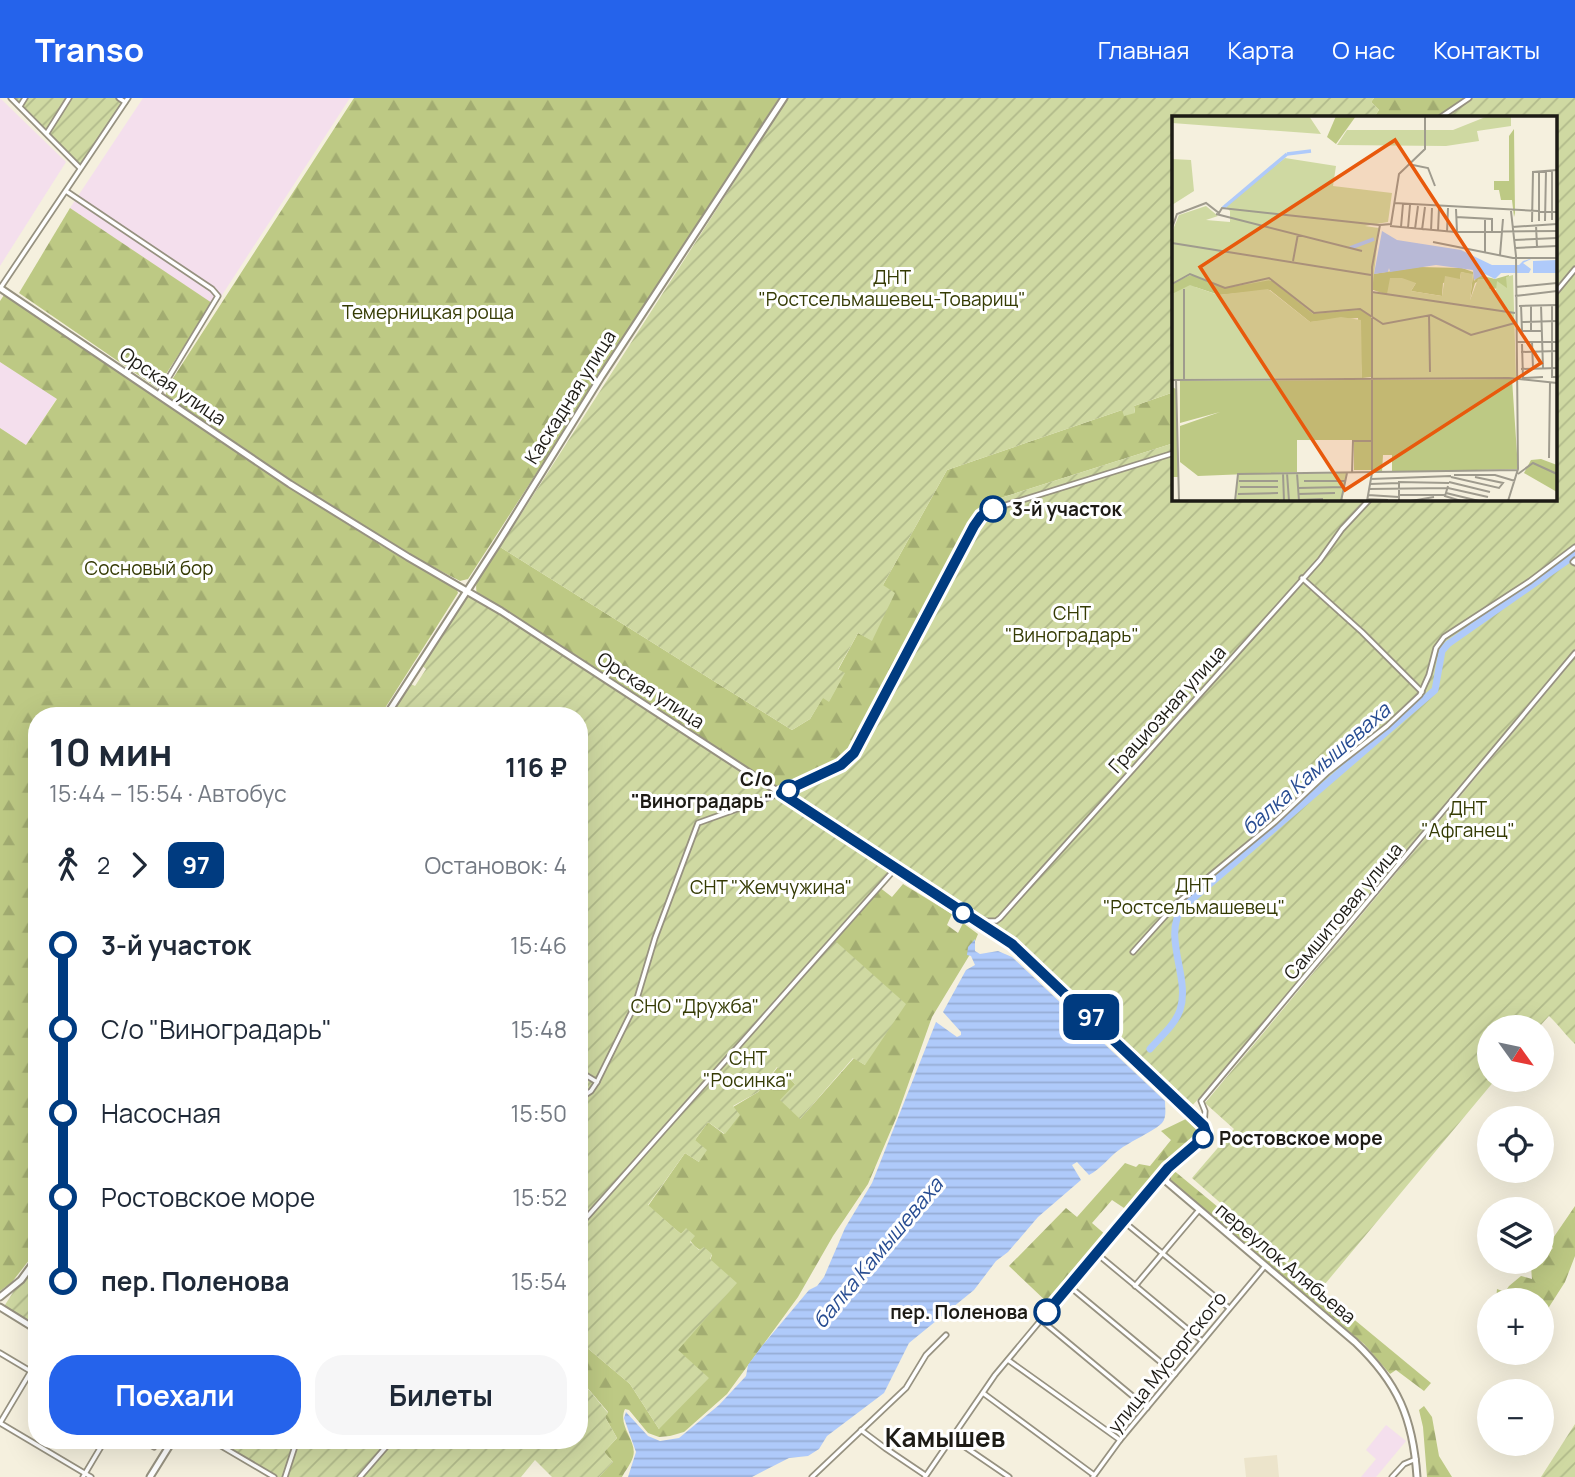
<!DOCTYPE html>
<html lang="ru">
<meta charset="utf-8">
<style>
:root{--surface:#fff;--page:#f6f6f7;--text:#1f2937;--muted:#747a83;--accent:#2563eb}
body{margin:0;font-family:Manrope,sans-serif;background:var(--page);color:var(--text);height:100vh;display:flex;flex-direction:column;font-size:26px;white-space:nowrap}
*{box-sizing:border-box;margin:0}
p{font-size:23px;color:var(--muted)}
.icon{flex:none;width:38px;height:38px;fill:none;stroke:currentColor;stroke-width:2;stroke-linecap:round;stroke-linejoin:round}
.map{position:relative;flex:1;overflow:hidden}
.details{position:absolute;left:28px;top:609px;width:560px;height:742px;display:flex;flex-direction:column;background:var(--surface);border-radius:28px;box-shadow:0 7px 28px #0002}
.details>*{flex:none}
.badge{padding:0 14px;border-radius:10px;font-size:24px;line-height:46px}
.needle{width:46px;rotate:123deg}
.controls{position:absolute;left:1477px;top:917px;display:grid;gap:14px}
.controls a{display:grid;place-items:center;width:77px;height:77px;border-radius:50%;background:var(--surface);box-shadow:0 7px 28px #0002;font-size:35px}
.map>.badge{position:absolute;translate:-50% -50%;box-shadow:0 0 0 4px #fff}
.legs{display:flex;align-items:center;gap:10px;height:77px;padding:0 21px;font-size:23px}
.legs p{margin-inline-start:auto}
.summary{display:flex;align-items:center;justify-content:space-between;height:119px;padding:0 21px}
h1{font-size:38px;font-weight:700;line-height:52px}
.action{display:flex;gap:14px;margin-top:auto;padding:14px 21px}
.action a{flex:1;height:80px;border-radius:28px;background:var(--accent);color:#fff;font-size:28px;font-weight:700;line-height:80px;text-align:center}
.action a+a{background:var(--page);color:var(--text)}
ul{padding:0 21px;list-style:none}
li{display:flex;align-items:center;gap:24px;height:84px;font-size:26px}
li i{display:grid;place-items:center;width:10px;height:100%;margin:0 9px;background:currentColor}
li i::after{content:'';width:18px;height:18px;margin:-9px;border:5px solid;border-radius:50%;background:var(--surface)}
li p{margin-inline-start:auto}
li:first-child i{background:linear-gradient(#0000 50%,currentColor 0)}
li:last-child i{background:linear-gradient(currentColor 50%,#0000 0)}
header{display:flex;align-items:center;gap:42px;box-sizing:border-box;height:98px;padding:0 35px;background:var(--accent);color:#fff}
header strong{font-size:33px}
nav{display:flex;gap:38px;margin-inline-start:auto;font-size:24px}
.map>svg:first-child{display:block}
</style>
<header>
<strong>Transo</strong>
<nav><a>Главная</a><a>Карта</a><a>О нас</a><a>Контакты</a></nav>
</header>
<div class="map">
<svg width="1575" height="1379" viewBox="0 0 1575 1379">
<defs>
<pattern id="forest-firs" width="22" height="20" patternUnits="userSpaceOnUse" patternTransform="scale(1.75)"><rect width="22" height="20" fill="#bdc984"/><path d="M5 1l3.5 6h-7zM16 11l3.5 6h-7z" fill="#a2ac71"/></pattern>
<pattern id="garden-furrows" width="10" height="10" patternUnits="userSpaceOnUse" patternTransform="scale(1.75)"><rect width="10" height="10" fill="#cfd9a2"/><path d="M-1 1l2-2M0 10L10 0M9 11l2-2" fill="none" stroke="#b1ba8b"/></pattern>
<pattern id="water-rules" width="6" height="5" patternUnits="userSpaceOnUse" patternTransform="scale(1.75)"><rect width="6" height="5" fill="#afcafa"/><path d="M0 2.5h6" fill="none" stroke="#96add5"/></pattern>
</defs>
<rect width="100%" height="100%" fill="#f5f0de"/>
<g fill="#f4dfed">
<polygon points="0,0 66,64 0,168"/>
<polygon points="143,0 350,0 215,208 70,110"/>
<polygon points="0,264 57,300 26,347 0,330"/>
<polygon points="1386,1327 1406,1343 1376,1379 1361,1379 1376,1361 1366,1352"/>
</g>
<polygon fill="#ece4cb" points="1277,1357 1279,1379 1246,1379 1244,1360"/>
<g fill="url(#forest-firs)">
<path d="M354,0h425l-311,481 -8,2c-103,-52 -197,-120 -294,-183v-9z"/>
<polygon points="1374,0 1465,0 1437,19 1374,19 1379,12 1371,4"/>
<polygon points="70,110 212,205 157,290 19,195"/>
<polygon points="4,197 327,413 384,449 456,488 458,495 380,618 37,618 37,1152 12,1184 0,1193 0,330 26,347 57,301 0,264 0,203"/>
<path d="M1174,294v51l-183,58 -14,11 -127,243 -17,12 -55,22 -24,-13 -277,-182c-5,-18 13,-33 23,-47l292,183 18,-11 13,-22 6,4 15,-28 -6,-3 20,-37 14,7 11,-55 64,-115 175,-60 13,2 -1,-6z"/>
<path d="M903,786l49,30 -5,11 11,8 5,-10 15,11 -9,22 -37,61 -35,99 -29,68 -35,52 -35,61 -71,97 -43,38 -14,4 -11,1 -11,-4 -19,-23 -4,-1c-8,17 13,32 8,48 -2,7 -8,14 -11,20h-23l14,-15 -9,-10 13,-14 -12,-21 3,-5 -29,-34v-37l51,43 29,45 19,-79 34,-95c-15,-5 -22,-10 -26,-26l-5,5 -33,-28 37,-53 14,9 -4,-22 13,-18 16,12 9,-27 25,-15 20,-25 17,17 5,35 54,-61 11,7 -33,-125 47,-53 13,10z"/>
<polygon points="1188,1020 1198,1028 1199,1035 1165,1067 1127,1112 1112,1102 1092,1125 1107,1138 1049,1206 1009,1168 1066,1110 1077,1119 1125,1065 1136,1069 1139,1066 1150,1068 1171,1042 1161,1033"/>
<polygon points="1172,1071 1431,1285 1424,1293 1396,1272 1390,1276 1364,1246 1170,1083 1169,1075"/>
<polygon points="1575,1108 1575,1158 1565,1184 1542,1220 1542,1202 1496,1202 1497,1191 1505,1194 1509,1188 1521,1178 1532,1181 1531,1169 1535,1164 1542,1164 1543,1154 1551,1152 1553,1150 1549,1146"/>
<polygon points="1424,1308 1432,1319 1439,1358 1452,1379 1427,1379 1423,1329 1419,1312"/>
</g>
<g fill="url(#garden-furrows)">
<polygon points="11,0 120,0 124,3 80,68"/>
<polygon points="788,0 1374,0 1371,4 1379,12 1374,19 1174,19 1174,294 1134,308 1135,315 1124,318 1122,312 947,372 883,487 895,495 872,543 858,535 838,571 845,575 829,604 823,600 810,621 792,632 500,449"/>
<polygon points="1465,0 1575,0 1575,552 1214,984 1189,1011 1017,848 778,691 833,669 850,657 966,431 977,414 991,403 1174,345 1174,401 1556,401 1556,19 1437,19"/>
<polygon points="465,497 472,498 777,693 749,704 751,711 762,707 760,704 774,698 777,700 779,697 894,772 833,841 906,906 865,967 853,960 800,1021 780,1002 795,986 777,969 758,994 733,1008 740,1017 725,1036 708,1024 695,1042 707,1052 699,1064 685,1055 648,1107 681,1136 686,1130 695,1138 690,1144 699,1152 704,1149 712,1156 710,1161 737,1185 678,1252 709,1280 659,1331 630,1286 579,1243 579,618 386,618 407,584 415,588 426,571 420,566"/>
<path d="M1575,560v386c-10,-9 -16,-19 -26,-28l-10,11h-50v53h6l-175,210 -128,-112 42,-49 -29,-26z"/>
<polygon points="37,1157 37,1231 3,1210"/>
<polygon points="579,1280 608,1315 605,1319 617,1340 604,1354 613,1364 599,1379 552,1379 535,1362 521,1379 275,1379 216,1342 579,1342"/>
<polygon points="1575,1326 1575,1379 1541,1379"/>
</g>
<path fill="url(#water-rules)" d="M975,841v12l5,3 18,-3 14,6 153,144c0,8 2,16 -3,22 -6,7 -33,19 -43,27 -10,7 -18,19 -30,25l-12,-13 -5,3 9,15 -43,37 -30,35 -12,9 -22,29 -65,53 -25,50 -57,43 -8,13 -11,7 -19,2 -37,19h-124l8,-25 -12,-34 2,-6 22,24 12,5 19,-3 40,-33 27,-29 2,-11 14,-19 47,-56 8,-4 7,-9 21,-49 27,-45 64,-161 21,15 4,-2v-3l-18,-20 23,-42 9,-5 -4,-9 -4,-1 1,-8z"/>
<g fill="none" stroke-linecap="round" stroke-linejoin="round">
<path stroke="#afcafa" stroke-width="7" d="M1150,951c10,-12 25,-24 30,-39 11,-33 -19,-74 3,-103l252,-217 7,-39 6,-7 127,-89"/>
<defs>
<g id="street">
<polyline points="11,0 80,70"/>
<polyline points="119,0 125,4"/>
<polyline points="20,8 25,0"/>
<polyline points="1441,19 1469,0"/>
<polyline points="47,35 69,0"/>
<polyline points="66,93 212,191 218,198 158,297"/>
<polyline points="1,189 128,0"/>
<polyline points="1556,194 1575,171"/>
<polyline points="1575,462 1573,464 1575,465"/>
<polyline points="1302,480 1362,534 1422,594"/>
<polyline points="977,823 996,823 1000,820 1320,462 1342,431 1370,401"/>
<polyline points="1133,854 1177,805 1275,724 1328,674 1387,628 1420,597 1429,577 1436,550 1444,539 1530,483 1575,449"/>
<polyline points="579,973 597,984"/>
<polyline points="579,1001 591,993 597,984 635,907 655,840 698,725 787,693 841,667 849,662 859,647 974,428 981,418 993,411 1174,355"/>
<polyline points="1204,1028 1205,1013 1201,1003 1575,555"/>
<polyline points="1123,1123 1229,1210"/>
<polyline points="579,1128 895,771"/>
<polyline points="1096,1155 1202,1243"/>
<polyline points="1069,1188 1175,1276"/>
<polyline points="1135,1188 1199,1112"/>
<polyline points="1041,1222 1147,1310"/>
<polyline points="0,1255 37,1277"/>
<polyline points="1008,1262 1120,1342"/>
<polyline points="983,1295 1094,1377"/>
<polyline points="0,1325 91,1379"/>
<polyline points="0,1325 37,1263"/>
<polyline points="861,1332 885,1350 925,1377"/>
<polyline points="952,1340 1009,1379"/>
<polyline points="142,1342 154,1349"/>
<polyline points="211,1342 274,1379"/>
<polyline points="83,1379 105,1342"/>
<polyline points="285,1379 297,1342"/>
<polyline points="360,1379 392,1342"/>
<polyline points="812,1379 906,1290 926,1257 946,1237"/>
<polyline points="925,1379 995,1277 1167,1071"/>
<polyline points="1093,1379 1120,1342 1265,1168"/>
<polyline points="1392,1379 1404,1366 1416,1361"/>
</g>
<g id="secondary">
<path d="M0,190l290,196 118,73 93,54 511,333 192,182 2,6 -3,6c-12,13 -41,25 -36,44l188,160c43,41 58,76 62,135"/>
<polyline points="386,618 498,445 601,279 784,0"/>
<polyline points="0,1199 21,1182 37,1160"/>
<polyline points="0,1209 37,1232"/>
<polyline points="150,1379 173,1342"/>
</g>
</defs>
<use href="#street" stroke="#979281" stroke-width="7"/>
<use href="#secondary" stroke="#979281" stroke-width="9"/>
<use href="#street" stroke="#fff" stroke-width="3.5"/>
<use href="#secondary" stroke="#fff" stroke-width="5"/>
</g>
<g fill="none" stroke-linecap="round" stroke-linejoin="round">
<defs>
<polyline id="line-1" points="993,411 981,418 974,428 854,655 841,667 781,695 1012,846 1204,1028 1206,1034 1203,1040 1168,1070 1047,1214"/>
</defs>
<use href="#line-1" stroke="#fff" stroke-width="16"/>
<use href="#line-1" stroke="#003b80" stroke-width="10"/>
</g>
<g fill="#fff" stroke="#003b80" stroke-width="3.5">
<circle cx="993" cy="411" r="12"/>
<circle cx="789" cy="692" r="9"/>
<circle cx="963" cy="815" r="9"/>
<circle cx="1203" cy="1040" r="9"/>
<circle cx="1047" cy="1214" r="12"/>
</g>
<g text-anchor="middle" stroke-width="6" stroke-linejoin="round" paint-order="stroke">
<g font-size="19" fill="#353b04" stroke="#fff">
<text x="892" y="186">ДНТ<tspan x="892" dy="22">"Ростсельмашевец-Товарищ"</tspan></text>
<text x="428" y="221">Темерницкая роща</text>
<text x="149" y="477">Сосновый бор</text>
<text x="1072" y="522">СНТ<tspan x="1072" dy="22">"Виноградарь"</tspan></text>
<text x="1468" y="717">ДНТ<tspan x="1468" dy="22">"Афганец"</tspan></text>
<text x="1194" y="794">ДНТ<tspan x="1194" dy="22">"Ростсельмашевец"</tspan></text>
<text x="771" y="796">СНТ "Жемчужина"</text>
<text x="695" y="915">СНО "Дружба"</text>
<text x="748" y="967">СНТ<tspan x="748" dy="22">"Росинка"</tspan></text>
</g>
<g font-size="19" fill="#1d1b15" stroke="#fff">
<text transform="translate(173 288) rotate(34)" y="7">Орская улица</text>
<text transform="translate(570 299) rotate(-58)" y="7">Каскадная улица</text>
<text transform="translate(651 592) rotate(33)" y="7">Орская улица</text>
<text transform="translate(1167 611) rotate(-48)" y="7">Грациозная улица</text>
<text transform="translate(1343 813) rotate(-50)" y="7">Самшитовая улица</text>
<text transform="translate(1286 1165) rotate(40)" y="7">переулок Алябьева</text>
<text transform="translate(1167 1264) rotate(-51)" y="7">улица Мусоргского</text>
</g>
<g font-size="19" font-weight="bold" fill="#1d1b15" stroke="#fff" text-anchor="start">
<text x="1012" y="418">3-й участок</text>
<text x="773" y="688" text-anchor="end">С/о<tspan x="773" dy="22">"Виноградарь"</tspan></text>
<text x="1219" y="1047">Ростовское море</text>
<text x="1028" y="1221" text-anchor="end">пер. Поленова</text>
</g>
<g font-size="21" font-style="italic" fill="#284d92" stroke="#fff">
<text transform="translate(1316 671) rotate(-41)" y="7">балка Камышеваха</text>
<text transform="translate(878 1155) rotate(-50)" y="7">балка Камышеваха</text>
</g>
<g font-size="26" font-weight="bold" fill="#1d1b15" stroke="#fff">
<text x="945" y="1349">Камышев</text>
</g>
</g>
<g transform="translate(1172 18)">
<rect width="385" height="385" fill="#f5f0de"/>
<path d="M164,0h20l-20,28 -9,-7zM342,13l1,84 -1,4 -2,-17h-11l-2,-10h-5v-9h15v-45zM247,151l43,1 11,4 1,9 5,-6 16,4 14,-4 -2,13 -18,1 -8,-9 -6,3 -5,17 3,-25 -12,-3 -1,7 -17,4 -1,13 -31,-5 5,-8 -28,12 -15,-5v-16zM15,159l79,4 94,30 11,7v61l-9,1 -4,-60 -48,4 -40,-32 -51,5 -24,-8 -23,7v-10zM340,263l6,90 -126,3v-17h-9l-1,17h-10l-1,-32h-74v32l-99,4 -18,-14v-36l40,-14 -40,11v-42zM0,271l4,2 3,88h-7zM182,325h17v29h-17zM369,343l16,6v27l-33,-19 7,-13z" fill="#bdc984"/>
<path d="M0,0h137l12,18 -149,-11zM316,0h23v10l-34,5 2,10 -33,5 -109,-1 10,-15h106zM113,42l51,8 -3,20 59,7 -4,29 -23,4 14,2 -7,64 15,2 3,-16h12l14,5 -5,8 31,5 3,-20 15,3 1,-7 12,2 -3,26 8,-21h10l1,10 7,1 1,-9 10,7 -1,-11 7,-2 3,103 -144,1v-62l-11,-7 -48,4 -42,-34 -45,8 -35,-13 -19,9v-52l7,-17 27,-9 12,10 -12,4 24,2v-11l-6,-6zM0,43l19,1 3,31 -22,14zM18,169l28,10 50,-6 42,33 31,-5 20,3 1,58 -190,1v-85zM175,357l-5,28h-106l2,-27z" fill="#cfd9a2"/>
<path d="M210,115l15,9 64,10 31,15h27l4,-4 10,-3 -10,5 8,6 -2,4h-28l-6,6 -10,-5 -11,6 -1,-10 -37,-5 -46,7 -1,-4 -1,4 -14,2zM385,144v13h-24v-12z" fill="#afcafa"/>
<path fill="none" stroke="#afcafa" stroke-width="3.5" d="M115,38l24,-3M51,92l64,-54M178,132l24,-9"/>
<path fill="none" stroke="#9f9b8e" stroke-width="2" d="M236,48l20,4 7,18M222,87l163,9M284,93l1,23M44,98l146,37M284,101l36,2v14M380,104v-49M367,105v-50M373,105l1,-50M360,106l1,-50 24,-2M364,109l1,22M218,110l65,6 102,-1M229,111l2,-23M340,111l45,-3M0,112l5,-14 29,-11 13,10 3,-5 157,17M236,112l2,-23M243,113l3,-23M250,114l3,-23M259,115l1,-23M266,115l1,-23M275,116l1,-24M342,124l43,-2M261,126l80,16h44M0,127l199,32M343,132l42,-2M313,136v-34M328,139l3,-36M121,145l5,-27M0,168l18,-10 35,14 44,-10 45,35 46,-4 23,15 48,-9 40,20 44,-12M344,171l41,-4M200,176l143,21M343,180l42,-5M349,189l1,26h19M359,189v26M369,189l2,63M380,189v72h5M347,190l38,-1M257,199l1,57M350,206l35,-1M344,226h41M360,226l1,26M350,228l1,34 20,-1M349,236l36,-1M349,253l36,-1M4,263l3,122M12,263v-90M0,264l337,-2 48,5M377,342l1,-75M111,357l1,28M115,357l2,28M125,357l2,28M180,357l1,-32h19M346,358l15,-11 24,11M282,359h41l20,6M279,361l48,11 4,-5 -28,-6M199,363l80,-3M67,365h39M132,365h41M277,366l41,10M198,368l29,-1M276,370l-3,10 16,5M68,371h38M126,372l46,-1M197,373l79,-1 40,9M274,377l33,8M66,378l40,-1M126,378l37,-1M196,379l31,2M227,379h46M195,383l21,1M67,384h40M127,384l24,-1M63,385l3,-27 280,-4M169,385l6,-28M195,385l5,-28v-206l8,-42 11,-1 8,-50 26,-25v-33M227,385v-19l50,1M239,385l23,-4M336,385l10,-32 -2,-213 -5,-45"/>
<path fill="#e8590c" fill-opacity="0.15" stroke="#e8590c" stroke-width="3.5" d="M223,24l146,223 -196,127 -145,-223z"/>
<rect width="385" height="385" fill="none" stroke="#1d1b15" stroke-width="3.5"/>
</g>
</svg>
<div class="controls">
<a><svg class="needle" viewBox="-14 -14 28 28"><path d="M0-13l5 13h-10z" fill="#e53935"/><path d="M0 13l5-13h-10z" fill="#747a83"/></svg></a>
<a><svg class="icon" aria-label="locate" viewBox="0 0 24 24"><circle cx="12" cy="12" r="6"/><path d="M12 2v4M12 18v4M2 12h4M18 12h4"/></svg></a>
<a><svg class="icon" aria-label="layers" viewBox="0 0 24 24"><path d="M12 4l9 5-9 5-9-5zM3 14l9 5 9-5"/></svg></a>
<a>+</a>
<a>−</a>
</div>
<b class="badge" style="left:1091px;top:919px;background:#003b80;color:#fff">97</b>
<section class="details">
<div class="summary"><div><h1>10 мин</h1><p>15:44 – 15:54 · Автобус</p></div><b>116 ₽</b></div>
<div class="legs"><svg class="icon" aria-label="walk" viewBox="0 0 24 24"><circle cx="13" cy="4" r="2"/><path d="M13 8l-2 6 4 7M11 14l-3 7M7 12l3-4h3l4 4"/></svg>2<svg class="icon" aria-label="forward" viewBox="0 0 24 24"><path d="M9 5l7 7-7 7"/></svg><b class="badge" style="background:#003b80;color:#fff">97</b><p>Остановок: 4</p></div>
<ul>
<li><i style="color:#003b80"></i><b>3-й участок</b><p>15:46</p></li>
<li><i style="color:#003b80"></i><span>С/о &quot;Виноградарь&quot;</span><p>15:48</p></li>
<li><i style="color:#003b80"></i><span>Насосная</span><p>15:50</p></li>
<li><i style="color:#003b80"></i><span>Ростовское море</span><p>15:52</p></li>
<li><i style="color:#003b80"></i><b>пер. Поленова</b><p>15:54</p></li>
</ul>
<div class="action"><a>Поехали</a><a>Билеты</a></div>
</section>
</div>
